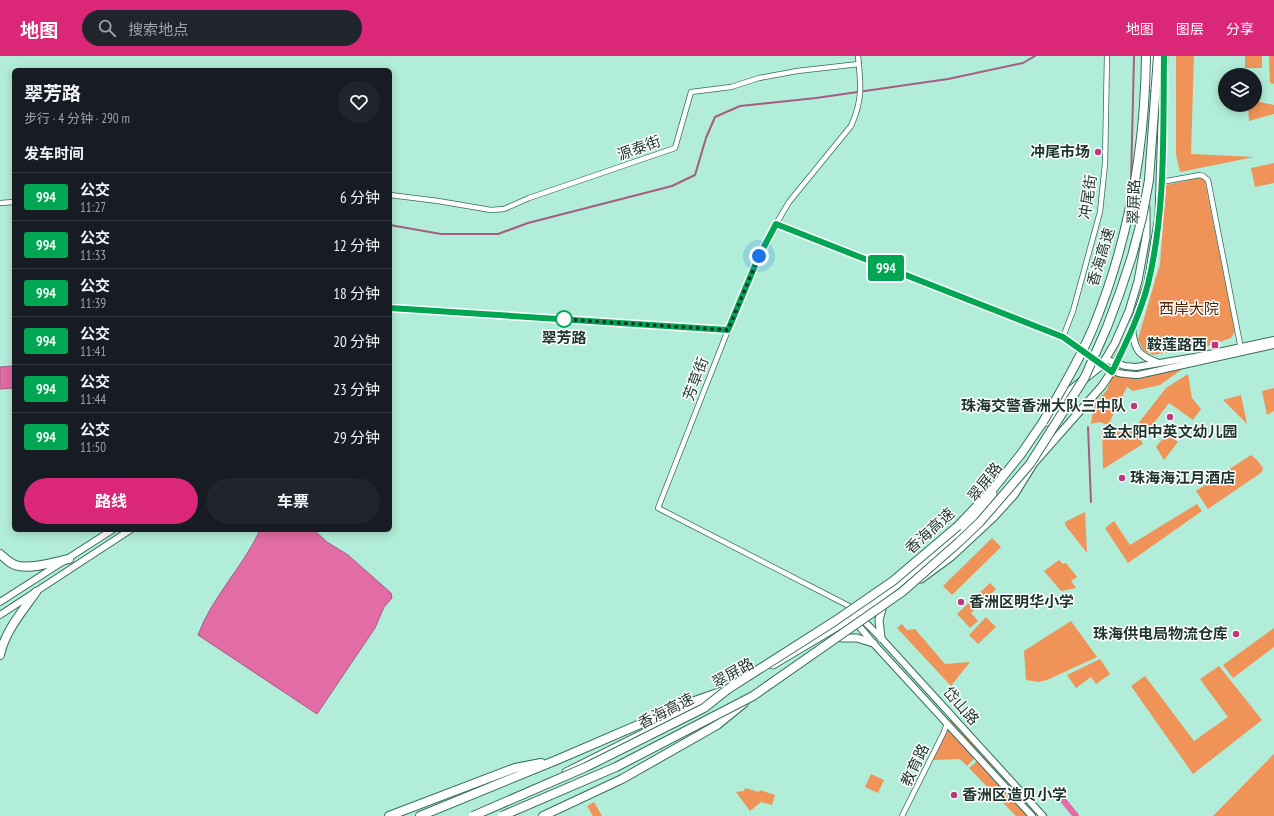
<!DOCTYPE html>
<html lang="zh">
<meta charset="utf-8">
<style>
:root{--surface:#171b24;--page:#20242c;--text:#f1f3f6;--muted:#9ea1a6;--line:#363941;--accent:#db2777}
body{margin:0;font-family:"PT Sans Narrow","Noto Sans SC",sans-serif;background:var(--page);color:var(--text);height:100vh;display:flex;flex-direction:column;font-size:15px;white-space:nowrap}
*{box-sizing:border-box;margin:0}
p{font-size:13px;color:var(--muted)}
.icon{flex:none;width:22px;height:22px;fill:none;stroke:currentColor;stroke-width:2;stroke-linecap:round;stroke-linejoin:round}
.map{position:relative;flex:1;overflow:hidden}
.drawer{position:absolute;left:12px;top:12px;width:380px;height:464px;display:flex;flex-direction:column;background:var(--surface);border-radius:6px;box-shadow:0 2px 10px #0003}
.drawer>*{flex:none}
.badge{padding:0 8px;border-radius:3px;font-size:14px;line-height:26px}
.buttons{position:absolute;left:1218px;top:12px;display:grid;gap:8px}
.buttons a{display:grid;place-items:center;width:44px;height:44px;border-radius:50%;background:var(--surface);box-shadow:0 2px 10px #0003;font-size:20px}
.you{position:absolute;width:20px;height:20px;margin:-10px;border:3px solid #fff;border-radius:50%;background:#1a73e8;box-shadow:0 0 0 6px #1a73e833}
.map>.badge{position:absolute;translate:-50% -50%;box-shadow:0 0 0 2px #fff}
h2{padding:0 12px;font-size:15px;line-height:36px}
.round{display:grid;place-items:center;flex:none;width:42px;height:42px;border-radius:21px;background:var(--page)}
.headline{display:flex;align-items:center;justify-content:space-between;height:68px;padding:0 12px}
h1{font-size:19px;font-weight:700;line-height:30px}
.cta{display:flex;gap:8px;margin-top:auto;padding:8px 12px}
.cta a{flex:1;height:46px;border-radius:24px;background:var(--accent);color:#fff;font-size:16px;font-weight:700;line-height:46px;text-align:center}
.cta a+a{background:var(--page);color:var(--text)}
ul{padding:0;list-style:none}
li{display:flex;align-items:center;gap:12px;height:48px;padding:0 12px;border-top:1px solid var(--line)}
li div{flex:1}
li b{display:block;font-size:15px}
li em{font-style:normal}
li .badge{min-width:44px;font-weight:700;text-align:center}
header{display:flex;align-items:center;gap:24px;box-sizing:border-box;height:56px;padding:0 20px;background:var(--accent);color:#fff}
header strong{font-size:19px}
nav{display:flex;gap:22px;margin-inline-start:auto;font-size:14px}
.search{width:280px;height:36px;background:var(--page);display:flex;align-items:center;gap:10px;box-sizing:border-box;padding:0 14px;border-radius:22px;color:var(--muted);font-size:15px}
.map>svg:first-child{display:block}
</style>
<header>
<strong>地图</strong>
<div class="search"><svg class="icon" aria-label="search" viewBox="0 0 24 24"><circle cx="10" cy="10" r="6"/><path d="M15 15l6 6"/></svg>搜索地点</div>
<nav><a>地图</a><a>图层</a><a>分享</a></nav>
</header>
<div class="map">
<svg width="1274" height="760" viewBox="0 0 1274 760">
<rect width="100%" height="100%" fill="#b1edd8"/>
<g fill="#f09358">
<polygon points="1176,0 1194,0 1191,98 1254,101 1180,116 1176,98"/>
<rect x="1245" y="0" width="17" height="12"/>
<polygon points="1269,0 1274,0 1274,28 1270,27"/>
<polygon points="1255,45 1274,49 1274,58 1249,65 1248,49 1255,49"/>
<polygon points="1274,107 1274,127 1255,131 1251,112"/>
<polygon points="1204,121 1235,275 1231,282 1202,292 1178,294 1153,299 1144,295 1138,283 1160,208 1166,129"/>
<polygon points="1191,307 1160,329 1133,335 1127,331 1108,369 1100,366 1091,368 1094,348 1107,334 1114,315 1129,318"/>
<polygon points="1188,318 1192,342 1201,353 1193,364 1169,347 1147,376 1137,369 1166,332"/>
<polygon points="1274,332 1274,355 1267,359 1262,335"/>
<polygon points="1241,339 1247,368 1223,344"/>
<polygon points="1102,372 1120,376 1133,372 1143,388 1103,413"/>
<polygon points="1167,377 1178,386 1164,404 1156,391"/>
<polygon points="1251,399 1257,404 1263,412 1262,416 1208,453 1196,435"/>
<polygon points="1197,448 1202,455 1128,507 1105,472 1114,465 1130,489"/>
<polygon points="1085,456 1087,497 1065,469 1065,466"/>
<polygon points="992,482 1001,491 952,539 943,530"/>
<polygon points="1059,504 1063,508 1066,507 1077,521 1071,525 1076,532 1061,535 1044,515"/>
<polygon points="990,527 996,533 971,557 978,565 970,572 957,558"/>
<polygon points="986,561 996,571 978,588 969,579"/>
<polygon points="1071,565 1097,601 1047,624 1039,626 1026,624 1024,595"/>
<polygon points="902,568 907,574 915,573 945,608 970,606 951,630 897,572"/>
<polygon points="1274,572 1274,591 1233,622 1223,609"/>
<polygon points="1100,603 1110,618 1096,628 1091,621 1076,632 1067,619"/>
<polygon points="1219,610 1262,664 1193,718 1131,630 1145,620 1194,685 1228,661 1200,623"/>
<polygon points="951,662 981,696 967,710 960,703 933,704"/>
<polygon points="1274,698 1274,760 1213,760"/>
<polygon points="983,700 1036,760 1016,760 969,712"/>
<polygon points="871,718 884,724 878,737 865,731"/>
<polygon points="745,732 759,736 760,734 775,739 772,749 761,746 750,755 736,736 744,735"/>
<polygon points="594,746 602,760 593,760 587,750"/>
</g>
<g fill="#e26ca6" stroke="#a75c82">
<polygon points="14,310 14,332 0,333 0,311"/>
<path d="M260,474h54l13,12 21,13 43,38 1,5 -8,9 -9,21 -58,86 -119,-79c14,-38 45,-68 62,-105z"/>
</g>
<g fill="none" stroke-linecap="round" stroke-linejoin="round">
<g stroke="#a75c82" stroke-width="2">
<polyline points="1131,126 1134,0"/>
<polyline points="390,169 441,178 498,178 528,167 672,130 695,119 706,82 715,61 740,50 816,42 948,23 1023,7 1035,0"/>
<polyline points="1088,371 1091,446"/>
</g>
<polyline stroke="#e26ca6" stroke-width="6" points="1063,744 1076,760"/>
<defs>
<g id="minor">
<polyline points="1161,126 1200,119 1203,120 1208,124 1241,293"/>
<polyline points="390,139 438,145 491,154 504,153 529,142 675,92 691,36 731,31 759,22 797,15 859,8"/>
<polyline points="0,147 14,146"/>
<polyline points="776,168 1063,281 1102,309"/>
<polyline points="390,252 728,274"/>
<polyline points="1063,281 1073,255 1100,156 1105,108 1107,0"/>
<path d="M853,555l-4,-5 -191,-98 70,-178 31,-74 17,-32 13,-22 62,-76c12,-26 10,-42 7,-70"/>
<polyline points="902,760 944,676 947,667"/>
</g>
<g id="tertiary">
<path d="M1132,274c3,21 7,26 27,33"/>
<polyline points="1105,303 1125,310 1136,311 1195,301 1274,284"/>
<path d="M1102,309c14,9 19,9 36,10l136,-30"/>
<polyline points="0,546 112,474"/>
<polyline points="0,559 130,474"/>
<polyline points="860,561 881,582 1043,760"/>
<polyline points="854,564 873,587 1032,760"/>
</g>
<g id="secondary">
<polyline points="1152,31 1153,0"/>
<polyline points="1047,366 1068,336 1102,309 1115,287 1129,255 1138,225 1146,181 1146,152"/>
<polyline points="921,523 951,501 994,461 1014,439 1034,407 1102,330 1112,315 1132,274 1148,227 1159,160 1164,0"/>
<polyline points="841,582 857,582 873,587"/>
<polyline points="881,582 879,564 882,553"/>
<polyline points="773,609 857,559 897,529 939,494 975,461 993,438"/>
<polyline points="566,716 712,643"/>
</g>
<g id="trunk">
<path d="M0,498c6,5 11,11 19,12 14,3 36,-4 50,-7"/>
<path d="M0,599c5,-24 22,-43 36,-63"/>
</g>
<g id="motorway">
<polyline points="958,470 993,433 1021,398 1043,366"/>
<polyline points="389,760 515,712 541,707"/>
<polyline points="420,760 559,703 689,647 726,634"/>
<polyline points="543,760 622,723 717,669 744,647"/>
</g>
</defs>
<use href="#minor" stroke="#346d5c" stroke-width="6"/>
<use href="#tertiary" stroke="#346d5c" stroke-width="8"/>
<use href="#secondary" stroke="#346d5c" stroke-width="9"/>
<use href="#trunk" stroke="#346d5c" stroke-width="10"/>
<use href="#motorway" stroke="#346d5c" stroke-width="10"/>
<use href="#minor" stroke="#fff" stroke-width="4.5"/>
<use href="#tertiary" stroke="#fff" stroke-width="6"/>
<use href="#secondary" stroke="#fff" stroke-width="7"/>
<use href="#trunk" stroke="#fff" stroke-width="8"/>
<use href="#motorway" stroke="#fff" stroke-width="8"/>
<defs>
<g id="motorway-bridge">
<path d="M1043,366c18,-32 38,-64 52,-99 34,-85 50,-176 51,-267"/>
<polyline points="473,760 586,711 704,652 728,633 835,565 893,525 958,470"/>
<polyline points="502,760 616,711 753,640 902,536 959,486 980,466 1030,408 1085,321 1107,271 1120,236 1132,200 1142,162 1149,124 1158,0"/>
</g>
</defs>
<use href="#motorway-bridge" stroke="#346d5c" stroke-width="10" stroke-linecap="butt"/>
<use href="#motorway-bridge" stroke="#fff" stroke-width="8"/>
</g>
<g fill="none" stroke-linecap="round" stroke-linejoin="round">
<defs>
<path id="line" d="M390,252l338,22 31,-74 17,-32 287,113 49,35c14,-29 28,-57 36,-88 18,-74 15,-152 16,-228"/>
</defs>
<use href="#line" stroke="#fff" stroke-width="9"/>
<use href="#line" stroke="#00a651" stroke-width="6"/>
<polyline stroke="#1e352e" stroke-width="4" stroke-dasharray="0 7.2" points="564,263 559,263 728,274 759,200"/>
</g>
<g fill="#bc397f" stroke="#fff" stroke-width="1.5">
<circle cx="1098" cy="96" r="4"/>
<rect x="1211" y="285" width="8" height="8" rx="2"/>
<circle cx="1134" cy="350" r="4"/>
<circle cx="1170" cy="361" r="4"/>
<circle cx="1122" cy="422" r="4"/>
<circle cx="961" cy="546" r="4"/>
<circle cx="1236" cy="578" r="4"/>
<circle cx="954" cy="739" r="4"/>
</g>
<circle fill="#fff" stroke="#00a651" stroke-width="2" cx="564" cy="263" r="8"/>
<g text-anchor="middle" stroke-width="3" stroke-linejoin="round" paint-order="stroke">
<g font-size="15" fill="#1e352e" stroke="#fff">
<text transform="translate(639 92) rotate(-20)" y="5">源泰街</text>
<text transform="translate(1088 141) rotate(-81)" y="5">冲尾街</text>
<text transform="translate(1134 146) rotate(-89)" y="5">翠屏路</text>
<text transform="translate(1101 201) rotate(-73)" y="5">香海高速</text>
<text transform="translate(696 323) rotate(-69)" y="5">芳草街</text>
<text transform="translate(985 426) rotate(-52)" y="5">翠屏路</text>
<text transform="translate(930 475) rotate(-42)" y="5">香海高速</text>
<text transform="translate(733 617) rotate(-29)" y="5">翠屏路</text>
<text transform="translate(961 650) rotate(48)" y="5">岱山路</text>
<text transform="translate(666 655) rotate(-27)" y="5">香海高速</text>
<text transform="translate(915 709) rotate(-64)" y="5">教育路</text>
</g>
<g font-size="15" font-weight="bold" fill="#1e352e" stroke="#fff" text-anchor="end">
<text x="1090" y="101">冲尾市场</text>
<text x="1207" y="294">鞍莲路西</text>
<text x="1126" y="355">珠海交警香洲大队三中队</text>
<text x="1170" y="381" text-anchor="middle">金太阳中英文幼儿园</text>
<text x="1130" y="427" text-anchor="start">珠海海江月酒店</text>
<text x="969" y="551" text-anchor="start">香洲区明华小学</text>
<text x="1228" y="583">珠海供电局物流仓库</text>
<text x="962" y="744" text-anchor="start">香洲区造贝小学</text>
</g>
<g font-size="15" fill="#502607" stroke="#fff">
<text x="1189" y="258">西岸大院</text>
</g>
<g font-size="15" font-weight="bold" fill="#1e352e" stroke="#fff">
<text x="564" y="287">翠芳路</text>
</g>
</g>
</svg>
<div class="buttons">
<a><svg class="icon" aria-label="layers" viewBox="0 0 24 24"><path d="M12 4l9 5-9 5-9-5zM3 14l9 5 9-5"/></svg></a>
</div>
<div class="you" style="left:759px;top:200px"></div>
<b class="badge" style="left:886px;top:212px;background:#00a651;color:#fff">994</b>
<section class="drawer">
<div class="headline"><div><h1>翠芳路</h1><p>步行 · 4 分钟 · 290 m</p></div><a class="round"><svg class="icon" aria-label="heart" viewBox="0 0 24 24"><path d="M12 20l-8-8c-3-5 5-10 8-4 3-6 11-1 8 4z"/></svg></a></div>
<h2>发车时间</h2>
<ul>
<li><span class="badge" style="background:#00a651;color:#fff">994</span><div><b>公交</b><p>11:27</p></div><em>6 分钟</em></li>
<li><span class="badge" style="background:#00a651;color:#fff">994</span><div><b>公交</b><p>11:33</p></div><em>12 分钟</em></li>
<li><span class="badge" style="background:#00a651;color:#fff">994</span><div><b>公交</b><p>11:39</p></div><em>18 分钟</em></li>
<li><span class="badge" style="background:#00a651;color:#fff">994</span><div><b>公交</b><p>11:41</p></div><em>20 分钟</em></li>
<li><span class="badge" style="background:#00a651;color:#fff">994</span><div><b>公交</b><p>11:44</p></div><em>23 分钟</em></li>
<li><span class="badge" style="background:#00a651;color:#fff">994</span><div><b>公交</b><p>11:50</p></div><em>29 分钟</em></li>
</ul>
<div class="cta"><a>路线</a><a>车票</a></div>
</section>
</div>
